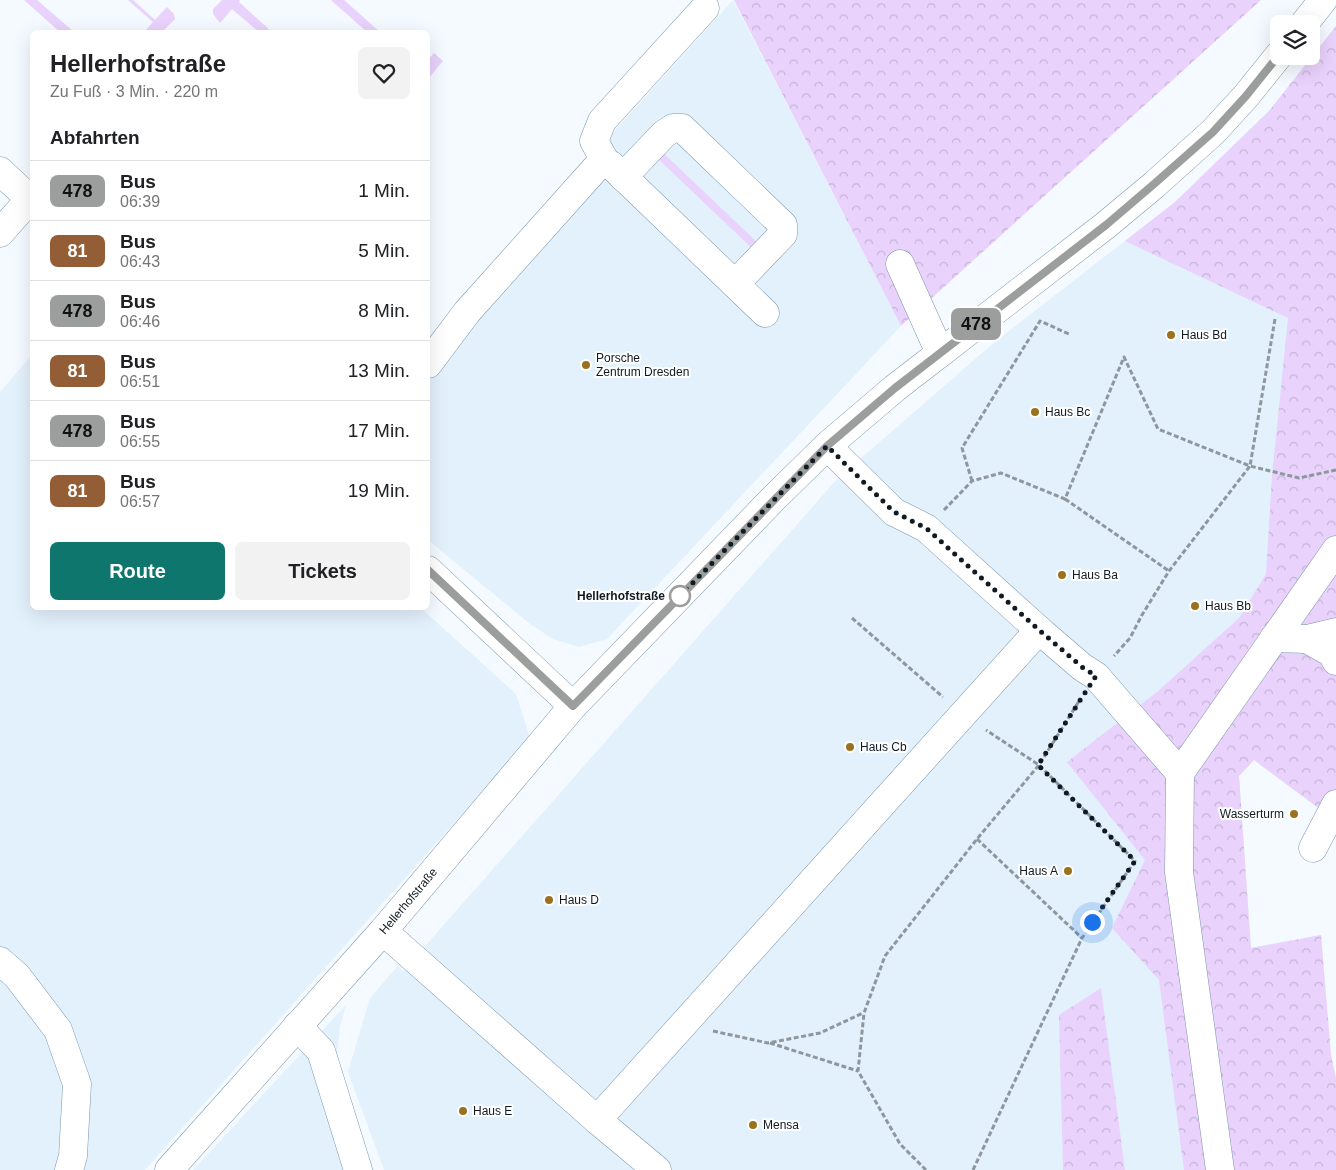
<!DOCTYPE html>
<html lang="de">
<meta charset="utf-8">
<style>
:root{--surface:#fff;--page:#f2f2f2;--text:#202124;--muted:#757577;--line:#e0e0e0;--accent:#0f766e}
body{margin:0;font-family:Helvetica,sans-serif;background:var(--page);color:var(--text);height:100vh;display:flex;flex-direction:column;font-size:19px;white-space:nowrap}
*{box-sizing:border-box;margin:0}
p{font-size:16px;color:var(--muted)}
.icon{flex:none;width:28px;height:28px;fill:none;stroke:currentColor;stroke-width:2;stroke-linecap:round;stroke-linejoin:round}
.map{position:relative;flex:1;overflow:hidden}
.details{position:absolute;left:30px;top:30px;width:400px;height:580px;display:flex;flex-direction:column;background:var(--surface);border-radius:8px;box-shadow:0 5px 20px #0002}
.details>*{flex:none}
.badge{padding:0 10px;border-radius:8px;font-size:18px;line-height:32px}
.fabs{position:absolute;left:1270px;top:15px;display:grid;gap:10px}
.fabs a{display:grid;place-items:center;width:50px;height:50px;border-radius:8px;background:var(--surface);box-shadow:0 5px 20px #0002;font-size:25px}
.you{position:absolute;width:25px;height:25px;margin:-12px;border:4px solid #fff;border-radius:50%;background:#1a73e8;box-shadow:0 0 0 8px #1a73e833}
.map>.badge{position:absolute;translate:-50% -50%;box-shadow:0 0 0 2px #fff}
h2{padding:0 20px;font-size:19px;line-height:45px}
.round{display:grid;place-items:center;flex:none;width:52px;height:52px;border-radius:8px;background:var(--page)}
.headline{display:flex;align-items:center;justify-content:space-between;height:85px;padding:0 20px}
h1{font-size:24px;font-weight:700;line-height:38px}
.cta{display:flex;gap:10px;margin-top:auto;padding:10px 20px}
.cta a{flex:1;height:58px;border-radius:8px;background:var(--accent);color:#fff;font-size:20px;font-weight:700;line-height:58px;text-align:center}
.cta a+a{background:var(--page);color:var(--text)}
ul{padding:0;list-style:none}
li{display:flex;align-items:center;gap:15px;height:60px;padding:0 20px;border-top:1px solid var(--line)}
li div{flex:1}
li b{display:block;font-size:19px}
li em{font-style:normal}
li .badge{min-width:55px;font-weight:700;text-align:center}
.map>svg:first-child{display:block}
</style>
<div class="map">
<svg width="1336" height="1170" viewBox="0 0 1336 1170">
<defs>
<pattern id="forest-crowns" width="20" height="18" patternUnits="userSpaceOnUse" patternTransform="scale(1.25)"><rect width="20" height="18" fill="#e9d2fc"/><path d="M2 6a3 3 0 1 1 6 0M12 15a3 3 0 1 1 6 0" fill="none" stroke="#c7b4d8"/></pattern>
</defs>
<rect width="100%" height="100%" fill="#f4faff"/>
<g fill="#e3f1fd">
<polygon points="733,0 901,326 607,639 579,647 553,639 530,624 428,540 428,337"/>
<polygon points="1336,26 1336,821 1254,760 1239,776 1251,948 1321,935 1331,1055 1336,1078 1336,1170 384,1170 348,1072 370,998 398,966 403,971 838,478 996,341 1175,202 1269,111"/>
<polygon points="32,355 32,608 421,608 516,694 530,738 145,1170 0,1170 0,392"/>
<polygon points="346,1005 340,1026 337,1059 374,1170 193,1170"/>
</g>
<g fill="#e9d2fc">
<polygon points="24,0 37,0 74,32 60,32"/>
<polygon points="128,0 133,0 155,20 167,7 174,14 175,19 162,32 144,32 153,22"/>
<polygon points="222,0 240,0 239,2 272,32 259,32 232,9 220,23 213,14 213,9"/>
<polygon points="331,0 344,0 380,32 367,32"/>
<polygon points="434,53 443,61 428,79 428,60"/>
<polygon points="658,148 761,246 756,252 653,154"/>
</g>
<g fill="url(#forest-crowns)">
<polygon points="734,0 1261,0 901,326"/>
<polygon points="1336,26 1336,821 1254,760 1239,776 1251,948 1321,935 1331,1055 1336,1078 1336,1170 1184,1170 1159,980 1112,928 1145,860 1067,762 1157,692 1239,618 1266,574 1272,476 1288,318 1125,241 1175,202 1269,111"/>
<polygon points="1101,988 1125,1170 1063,1170 1059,1015"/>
</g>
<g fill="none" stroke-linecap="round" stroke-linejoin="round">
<defs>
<g id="minor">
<polyline points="1304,24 1323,0"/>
<polyline points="611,165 765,313"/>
<polyline points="0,171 32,201"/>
<polyline points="623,177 664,134 673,128 682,128 783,225 783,234 735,284"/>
<polyline points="0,233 30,199"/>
<polyline points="900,264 940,353"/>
<polyline points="428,364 467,312 604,159 594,141 602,121 705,8"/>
<polyline points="827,446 894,512 926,528 1039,630 1082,667 1096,676 1180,773 1179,872 1220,1170"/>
<polyline points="428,570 573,706"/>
<polyline points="1274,638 1307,639 1336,632"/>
<polyline points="1307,639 1332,653 1336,661"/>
<polyline points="1180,773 1336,550"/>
<polyline points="1313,848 1336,804"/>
<polyline points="383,931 597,1120 657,1170"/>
<polyline points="0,961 17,976 58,1030 77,1084 73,1156 69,1170"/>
<polyline points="297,1026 321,1051 358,1170"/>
<polyline points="597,1120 1039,630"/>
<path id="s1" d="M169,1170l214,-239 190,-225 200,-207 54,-53 68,-58 211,-163 48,-40 59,-53 33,-36 33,-41"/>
</g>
</defs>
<use href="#minor" stroke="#7b96ac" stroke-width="29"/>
<g stroke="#8e979d" stroke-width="3" stroke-dasharray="5 2.5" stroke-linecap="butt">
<polyline points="1275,319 1250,466 1299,478 1336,470"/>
<polyline points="972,481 962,448 1040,321 1069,334"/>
<polyline points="1065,499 1169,571"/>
<polyline points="944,510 972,481 1001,473 1065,499 1124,357 1158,429 1250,466 1169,571 1142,615 1130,638 1114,656"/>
<polyline points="852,618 943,697"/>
<polyline points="977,839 1082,938"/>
<polyline points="713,1031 768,1043 820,1033 863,1013"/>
<polyline points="770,1043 858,1071"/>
<polyline points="926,1170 900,1144 858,1071 864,1013 885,956 977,839 1039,765 1081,698"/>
<polyline points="973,1170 1082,938 1135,861 1039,765 986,730"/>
</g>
<use href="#minor" stroke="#fff" stroke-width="28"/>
</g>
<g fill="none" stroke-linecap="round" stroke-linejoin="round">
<defs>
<polyline id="line" points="428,570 573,706 827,446 895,388 1106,225 1154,184 1213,132 1246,96 1279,55"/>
</defs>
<use href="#line" stroke="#fff" stroke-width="11"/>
<use href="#line" stroke="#9c9d9d" stroke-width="8"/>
<polyline stroke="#0f1a22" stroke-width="5" stroke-dasharray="0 9" points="680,596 677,599 827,446 894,512 926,528 1039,630 1082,667 1096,676 1038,765 1135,861 1092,922"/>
</g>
<g fill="#9a721f" stroke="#fff" stroke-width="2">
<circle cx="1171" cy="335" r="5"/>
<circle cx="586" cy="365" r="5"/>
<circle cx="1035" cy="412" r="5"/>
<circle cx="1062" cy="575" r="5"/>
<circle cx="1195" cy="606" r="5"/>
<circle cx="850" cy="747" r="5"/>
<circle cx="1294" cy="814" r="5"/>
<circle cx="1068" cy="871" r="5"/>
<circle cx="549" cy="900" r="5"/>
<circle cx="463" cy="1111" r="5"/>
<circle cx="753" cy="1125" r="5"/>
</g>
<circle fill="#fff" stroke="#9c9d9d" stroke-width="2.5" cx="680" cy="596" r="10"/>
<g text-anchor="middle" stroke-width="4" stroke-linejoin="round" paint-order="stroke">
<g font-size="12" fill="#0f1a22" stroke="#fff" text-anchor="start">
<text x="1181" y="339">Haus Bd</text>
<text x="596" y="362">Porsche<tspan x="596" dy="14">Zentrum Dresden</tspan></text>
<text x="1045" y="416">Haus Bc</text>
<text x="1072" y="579">Haus Ba</text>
<text x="1205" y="610">Haus Bb</text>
<text x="860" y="751">Haus Cb</text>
<text x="1284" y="818" text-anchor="end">Wasserturm</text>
<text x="1058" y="875" text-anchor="end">Haus A</text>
<text x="559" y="904">Haus D</text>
<text x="473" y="1115">Haus E</text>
<text x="763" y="1129">Mensa</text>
</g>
<g font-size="12" font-weight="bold" fill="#0f1a22" stroke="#fff" text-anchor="end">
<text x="665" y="600">Hellerhofstraße</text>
</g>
<g font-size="12" fill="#0f1a22" stroke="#fff">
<text dy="4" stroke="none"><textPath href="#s1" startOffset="360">Hellerhofstraße</textPath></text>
</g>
</g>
</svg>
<div class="fabs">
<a><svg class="icon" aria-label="layers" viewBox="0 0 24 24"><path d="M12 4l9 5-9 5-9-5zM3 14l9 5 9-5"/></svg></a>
</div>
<div class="you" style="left:1092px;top:922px"></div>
<b class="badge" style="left:976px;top:324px;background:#9c9d9d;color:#111">478</b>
<section class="details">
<div class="headline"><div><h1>Hellerhofstraße</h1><p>Zu Fuß · 3 Min. · 220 m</p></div><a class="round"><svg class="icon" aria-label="heart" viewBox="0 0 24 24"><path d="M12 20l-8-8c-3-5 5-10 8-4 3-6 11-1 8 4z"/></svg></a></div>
<h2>Abfahrten</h2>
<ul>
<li><span class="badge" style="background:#9c9d9d;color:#111">478</span><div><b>Bus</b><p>06:39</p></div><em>1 Min.</em></li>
<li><span class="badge" style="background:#935e36;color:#fff">81</span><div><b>Bus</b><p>06:43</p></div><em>5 Min.</em></li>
<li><span class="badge" style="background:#9c9d9d;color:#111">478</span><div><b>Bus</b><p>06:46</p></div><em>8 Min.</em></li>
<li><span class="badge" style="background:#935e36;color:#fff">81</span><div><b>Bus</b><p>06:51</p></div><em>13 Min.</em></li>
<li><span class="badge" style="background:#9c9d9d;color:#111">478</span><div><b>Bus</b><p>06:55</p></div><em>17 Min.</em></li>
<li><span class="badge" style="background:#935e36;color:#fff">81</span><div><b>Bus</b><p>06:57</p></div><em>19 Min.</em></li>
</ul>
<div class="cta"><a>Route</a><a>Tickets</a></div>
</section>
</div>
